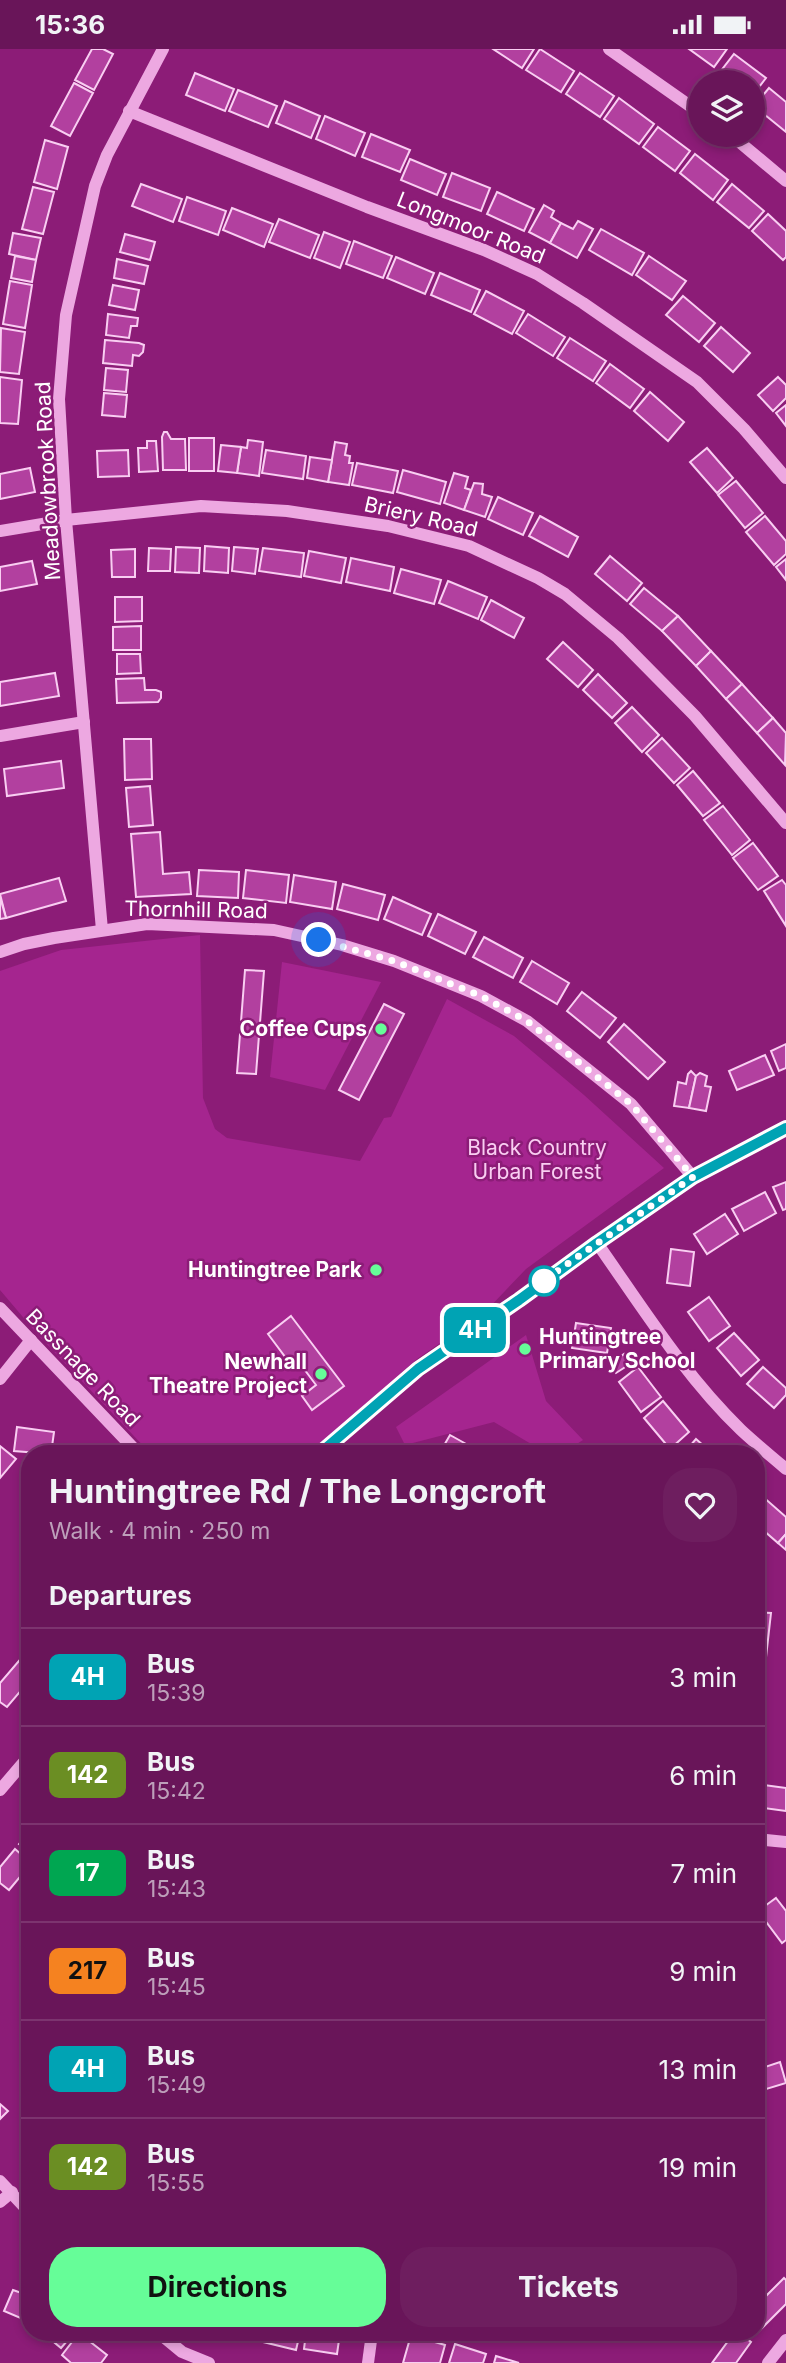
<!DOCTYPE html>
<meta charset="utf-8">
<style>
:root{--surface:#691559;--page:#6e1e5f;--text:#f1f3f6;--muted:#bd9fba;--line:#7c346f;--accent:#66fd98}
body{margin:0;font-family:Inter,sans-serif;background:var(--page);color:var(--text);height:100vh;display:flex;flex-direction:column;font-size:26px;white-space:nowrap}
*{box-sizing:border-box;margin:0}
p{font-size:23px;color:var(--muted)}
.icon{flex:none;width:38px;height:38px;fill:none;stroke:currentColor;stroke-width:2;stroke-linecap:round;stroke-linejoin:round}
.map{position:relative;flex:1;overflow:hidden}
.panel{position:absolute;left:21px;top:1396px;width:744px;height:896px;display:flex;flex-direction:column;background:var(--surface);border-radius:28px;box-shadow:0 4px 10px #0003,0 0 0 2px var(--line)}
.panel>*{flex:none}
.badge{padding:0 14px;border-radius:10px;font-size:24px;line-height:46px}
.buttons{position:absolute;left:688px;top:21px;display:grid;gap:14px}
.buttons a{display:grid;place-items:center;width:77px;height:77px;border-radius:50%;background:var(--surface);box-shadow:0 4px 10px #0003,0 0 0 2px var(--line);font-size:35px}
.you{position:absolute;width:35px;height:35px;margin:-18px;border:5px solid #fff;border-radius:50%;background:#1a73e8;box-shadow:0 0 0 10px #1a73e833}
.map>.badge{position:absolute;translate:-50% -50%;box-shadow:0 0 0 4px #fff}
h2{padding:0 28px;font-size:26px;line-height:63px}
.round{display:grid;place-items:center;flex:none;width:74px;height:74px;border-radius:28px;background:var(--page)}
.summary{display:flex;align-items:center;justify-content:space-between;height:119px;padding:0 28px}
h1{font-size:33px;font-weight:700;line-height:52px}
.cta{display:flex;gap:14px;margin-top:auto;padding:14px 28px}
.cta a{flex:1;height:80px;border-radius:28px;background:var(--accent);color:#111;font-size:28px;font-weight:700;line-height:80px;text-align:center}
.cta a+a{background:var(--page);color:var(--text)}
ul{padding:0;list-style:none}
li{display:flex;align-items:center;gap:21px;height:98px;padding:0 28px;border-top:2px solid var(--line)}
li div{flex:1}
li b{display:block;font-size:26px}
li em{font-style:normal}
li .badge{min-width:77px;font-weight:700;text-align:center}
.status{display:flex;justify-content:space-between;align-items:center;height:49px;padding:0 35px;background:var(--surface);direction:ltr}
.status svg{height:19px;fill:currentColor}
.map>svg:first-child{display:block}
</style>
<div class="status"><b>15:36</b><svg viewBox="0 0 49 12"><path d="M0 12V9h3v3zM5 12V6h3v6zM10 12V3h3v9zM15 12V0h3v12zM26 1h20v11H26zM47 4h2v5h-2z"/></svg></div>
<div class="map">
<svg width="786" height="2314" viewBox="0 0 786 2314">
<rect width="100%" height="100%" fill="#8c1c77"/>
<g fill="#a5258f">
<polygon points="200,886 203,1049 215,1080 227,1089 360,1112 384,1069 391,1068 447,950 514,987 584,1046 664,1119 526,1220 484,1264 417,1310 308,1405 151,1405 39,1287 0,1241 0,922 61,901"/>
<polygon points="282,913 381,933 325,1041 270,1028"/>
<polygon points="526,1286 546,1352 583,1391 561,1405 548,1405 494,1373 405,1396 396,1378"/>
</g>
<g fill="#b2409f" stroke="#f9cef2" stroke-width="2">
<polygon points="92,0 103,0 113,5 94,41 75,31"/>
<polygon points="493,0 534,0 522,19"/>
<polygon points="540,0 574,22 561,43 526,21"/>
<polygon points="689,0 727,0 714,18"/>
<polygon points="734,5 766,29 752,47 752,33 734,33 720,23"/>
<polygon points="195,24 234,40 225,62 186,46"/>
<polygon points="580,24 614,47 600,68 566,45"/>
<polygon points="74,34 93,44 70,87 51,77"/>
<polygon points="769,39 786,53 786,83 754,57"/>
<polygon points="238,41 277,57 268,78 229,62"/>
<polygon points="619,49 654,75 639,95 604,70"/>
<polygon points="285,52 320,67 311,89 276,74"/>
<polygon points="325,67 365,84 355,107 316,90"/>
<polygon points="658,78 690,102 675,122 643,98"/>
<polygon points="371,85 410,101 400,123 362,108"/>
<polygon points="45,91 68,98 57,140 34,133"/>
<polygon points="695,105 728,131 713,151 680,124"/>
<polygon points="410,110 446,125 437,146 401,131"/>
<polygon points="452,124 490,139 481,162 443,148"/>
<polygon points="141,135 182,150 173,173 132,157"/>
<polygon points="732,135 764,162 749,179 717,153"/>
<polygon points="33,138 54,143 43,185 22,180"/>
<polygon points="497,143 534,160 524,182 487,165"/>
<polygon points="187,148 226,162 218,186 179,172"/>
<polygon points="544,156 554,162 551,168 561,174 550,194 529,183"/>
<polygon points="232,159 273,175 264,198 223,181"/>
<polygon points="768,165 786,182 786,208 783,211 752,182"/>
<polygon points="279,170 319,186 310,209 269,193"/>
<polygon points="578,172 593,180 577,209 550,194 561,174 573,180"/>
<polygon points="601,180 644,204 632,226 589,201"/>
<polygon points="324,183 350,193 340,219 314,209"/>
<polygon points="13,184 41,189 36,211 9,205"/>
<polygon points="125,185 155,193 150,211 120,203"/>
<polygon points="354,192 392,207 383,229 346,215"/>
<polygon points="15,207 36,211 32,233 11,229"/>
<polygon points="649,207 686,232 672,251 636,226"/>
<polygon points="396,208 434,224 425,245 387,229"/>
<polygon points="117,210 148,217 144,235 114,229"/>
<polygon points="440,224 480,241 471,263 431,246"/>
<polygon points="10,232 32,236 25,279 3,275"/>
<polygon points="113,236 139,241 135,261 109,256"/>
<polygon points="486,242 524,262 512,285 474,265"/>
<polygon points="683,247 715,274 699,293 666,266"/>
<polygon points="108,265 138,269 137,277 131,277 129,289 106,286"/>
<polygon points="528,265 565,288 553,307 516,284"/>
<polygon points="721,278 750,304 733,323 704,297"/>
<polygon points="1,279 25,283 19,325 0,323"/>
<polygon points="570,289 606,312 593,332 557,309"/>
<polygon points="105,291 139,294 144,296 143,303 139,307 133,306 132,317 103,314"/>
<polygon points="610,315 644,340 630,359 596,334"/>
<polygon points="106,319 128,321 126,343 104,341"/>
<polygon points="0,328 22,331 18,375 0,374"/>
<polygon points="778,328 786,336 786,349 773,362 758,346"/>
<polygon points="650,343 684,373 668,392 634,362"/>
<polygon points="104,344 127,346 125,368 102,366"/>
<polygon points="786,356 786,377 776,364"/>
<polygon points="164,383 167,383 171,390 185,390 186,421 163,421 162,388"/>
<rect x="189" y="389" width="25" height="33"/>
<polygon points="248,391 263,393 259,427 237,424 241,398 247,399"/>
<polygon points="147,392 156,392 158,422 139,423 138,399 147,399"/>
<polygon points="335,393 347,395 345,406 350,407 349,414 353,414 349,436 328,433"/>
<polygon points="221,396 241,398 237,424 218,422"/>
<polygon points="707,399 733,429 717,444 690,413"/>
<polygon points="128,401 129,427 98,428 97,402"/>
<polygon points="266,401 306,407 303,430 262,424"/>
<polygon points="310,408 332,411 328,433 307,429"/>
<polygon points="357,414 398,422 393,444 352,436"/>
<polygon points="30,419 35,443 0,450 0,425"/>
<polygon points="403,421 446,433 440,455 397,443"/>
<polygon points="454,424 468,428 465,439 471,441 464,461 444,454"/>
<polygon points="736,432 763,464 745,479 718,446"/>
<polygon points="474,434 483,435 482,445 492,448 485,468 464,461"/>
<polygon points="498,448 533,464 523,486 488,470"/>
<polygon points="540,467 578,488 568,508 529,487"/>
<polygon points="765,467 786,492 786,505 774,516 746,483"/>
<polygon points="205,497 229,499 228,524 204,522"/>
<polygon points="176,498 200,499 199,524 175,523"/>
<polygon points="234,498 258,500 255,525 232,522"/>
<polygon points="149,499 171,500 170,522 148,522"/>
<polygon points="263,499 304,504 301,528 259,522"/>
<polygon points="135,500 135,528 112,528 111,501"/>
<polygon points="309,502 346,509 341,534 304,527"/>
<polygon points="610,507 642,534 627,552 595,525"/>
<polygon points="351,509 394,518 390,542 346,533"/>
<polygon points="786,510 786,531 776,518"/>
<polygon points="32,512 37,535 0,542 0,518"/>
<polygon points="401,520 441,531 434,555 394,544"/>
<polygon points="448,532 487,548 478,570 439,554"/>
<polygon points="644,539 678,567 662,582 630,555"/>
<polygon points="115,548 142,548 142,572 115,573"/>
<polygon points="491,551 524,569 514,589 481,571"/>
<polygon points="678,567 711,602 696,617 662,582"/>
<polygon points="141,577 141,601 113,601 113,578"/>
<polygon points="563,593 593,621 578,638 547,610"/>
<polygon points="711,602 742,635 726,650 696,617"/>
<polygon points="117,605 140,605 141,624 117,625"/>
<polygon points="55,624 59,647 0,657 0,633"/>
<polygon points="598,625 627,654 612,669 583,641"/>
<polygon points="144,629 145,641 156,641 161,643 161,649 158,653 117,654 116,630"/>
<polygon points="742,635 773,669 757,684 726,650"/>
<polygon points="632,658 659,686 642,703 615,674"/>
<polygon points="773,669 786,684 785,716 757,684"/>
<polygon points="662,689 690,719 674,734 646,704"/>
<polygon points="124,690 151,690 152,730 125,731"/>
<polygon points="61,712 64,739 7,747 4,720"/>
<polygon points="693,722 720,754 703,767 677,736"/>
<polygon points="150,737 153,776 129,778 126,739"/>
<polygon points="723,757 750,791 732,806 704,771"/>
<polygon points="160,783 163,825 189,823 191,845 136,848 131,785"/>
<polygon points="753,794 778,827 758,841 733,809"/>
<polygon points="199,821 239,823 238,849 197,847"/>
<polygon points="246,821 289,826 286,854 243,849"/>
<polygon points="294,826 336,833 332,860 290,853"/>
<polygon points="59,829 66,852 6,869 0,845"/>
<polygon points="782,831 786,836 786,877 764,842"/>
<polygon points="343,835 385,846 378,871 337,860"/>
<polygon points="0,848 6,869 0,870"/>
<polygon points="393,848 431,865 422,886 384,870"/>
<polygon points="438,865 476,883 465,905 428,887"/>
<polygon points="484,888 523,909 513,929 473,908"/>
<polygon points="532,912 569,934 557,955 520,933"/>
<polygon points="245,921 264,922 256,1025 237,1024"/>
<polygon points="582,943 616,969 600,989 567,962"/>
<polygon points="384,955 404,965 359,1051 339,1041"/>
<polygon points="624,975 665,1013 648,1030 608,993"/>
<polygon points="786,995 786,1019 779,1022 771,1002"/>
<polygon points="765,1006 774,1026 737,1041 729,1022"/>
<polygon points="691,1022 696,1027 689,1059 674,1057 678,1033 686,1035 688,1025"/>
<polygon points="700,1024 707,1027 705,1037 711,1038 706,1062 689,1059 696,1027"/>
<polygon points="786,1133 786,1160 783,1161 773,1138"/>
<polygon points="765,1143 776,1164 744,1182 732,1160"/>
<polygon points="725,1165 738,1185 707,1205 694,1185"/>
<polygon points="671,1200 694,1203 690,1237 667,1234"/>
<polygon points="709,1248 730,1277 709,1292 688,1263"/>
<polygon points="291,1267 344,1337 312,1361 302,1347 316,1336 295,1308 289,1313 268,1285"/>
<polygon points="576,1274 611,1279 607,1304 572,1299"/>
<polygon points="734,1284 759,1311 741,1327 717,1299"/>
<polygon points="624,1305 630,1315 616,1324 610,1315"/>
<polygon points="638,1318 661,1348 641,1363 619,1333"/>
<polygon points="763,1318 786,1339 786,1346 774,1359 747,1335"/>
<polygon points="663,1352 689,1383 670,1400 644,1369"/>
<polygon points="17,1378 54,1383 51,1405 14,1402"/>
<polygon points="450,1386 484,1405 439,1405"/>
<polygon points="696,1390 713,1405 683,1405"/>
<polygon points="0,1397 16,1410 0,1429"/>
<polygon points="72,1398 79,1405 64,1405"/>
<polygon points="762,1447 786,1468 786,1485 778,1494 756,1475 756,1454"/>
<polygon points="786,1485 786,1501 778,1494"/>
<polygon points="756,1563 771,1564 759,1670 756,1670"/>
<polygon points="30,1599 30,1631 7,1658 0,1653 0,1634"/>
<polygon points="756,1735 786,1739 786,1762 756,1758"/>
<polygon points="30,1782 30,1804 19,1795"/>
<polygon points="15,1800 30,1813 30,1816 9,1841 0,1834 0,1818"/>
<polygon points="776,1849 786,1862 786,1891 782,1894 758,1862"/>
<polygon points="780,2013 786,2034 756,2043 756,2021"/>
<polygon points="0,2055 8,2062 0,2070"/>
<polygon points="784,2229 786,2231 786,2255 757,2284 756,2257"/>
<polygon points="13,2241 30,2247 30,2273 4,2262"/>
<polygon points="43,2284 74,2284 61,2299"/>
<polygon points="79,2284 107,2306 101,2314 71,2314 62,2306"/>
<polygon points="232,2284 257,2284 254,2292"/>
<polygon points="266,2284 300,2284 296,2301 263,2293"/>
<polygon points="306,2284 340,2284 337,2305 304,2300"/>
<polygon points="734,2284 739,2284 751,2293 736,2314 712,2314"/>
<polygon points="411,2286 445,2296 440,2314 403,2314"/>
<polygon points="455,2295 486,2305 483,2314 449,2314"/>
<polygon points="496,2307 519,2314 494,2314"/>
</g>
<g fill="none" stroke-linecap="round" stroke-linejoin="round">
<g stroke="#eda8e1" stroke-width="12">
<polyline points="609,0 700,64"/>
<polyline points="129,62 367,158 484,201 537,225 583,254 697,333 744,380 786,429"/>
<polyline points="731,86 786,132"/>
<polyline points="0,482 66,471 201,457 287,462 388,477 469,497 538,529 565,545 618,589 695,667 786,774"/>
<polyline points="0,687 84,673"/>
<polyline points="102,881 66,471 59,350 66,266 95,137 107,106 163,0"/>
<polyline points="0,903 24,895 54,889 147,875 274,881 342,896 394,912 481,947 527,972 631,1055 693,1128"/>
<path d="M597,1194c45,64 88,133 144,187 15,14 30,26 45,39"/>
<polyline points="0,1259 139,1405"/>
<polyline points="0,1330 31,1291"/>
<polyline points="319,1405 418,1320 519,1251 597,1194 693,1128 786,1079"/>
<polyline points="0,1741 30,1706"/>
<polyline points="756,1790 786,1793"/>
<polyline points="0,2132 30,2164"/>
<polyline points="0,2153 12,2143"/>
<polyline points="159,2284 182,2303 209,2314"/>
<polyline points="368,2314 372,2284"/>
<polyline points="768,2314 786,2291"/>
</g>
</g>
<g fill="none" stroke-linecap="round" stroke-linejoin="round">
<defs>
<polyline id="line" points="319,1405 418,1320 519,1251 597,1194 693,1128 786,1079"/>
</defs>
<use href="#line" stroke="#fff" stroke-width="16"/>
<use href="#line" stroke="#00a3b4" stroke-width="10"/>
<polyline stroke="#fff" stroke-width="7" stroke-dasharray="0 12.6" points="319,891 394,912 481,947 527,972 631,1055 693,1128 537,1236 544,1232"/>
</g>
<g fill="#66fd98" stroke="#8c1c77" stroke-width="2.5">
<circle cx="381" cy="980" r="7"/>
<circle cx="376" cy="1221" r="7"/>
<circle cx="525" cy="1300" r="7"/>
<circle cx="321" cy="1325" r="7"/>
</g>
<circle fill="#fff" stroke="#00a3b4" stroke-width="3.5" cx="544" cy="1232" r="14"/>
<g text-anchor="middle" stroke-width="5" stroke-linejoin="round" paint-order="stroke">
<g font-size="21" fill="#fff" stroke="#8c1c77">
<text transform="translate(471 179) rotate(22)" y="7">Longmoor Road</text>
<text transform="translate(48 432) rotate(-93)" y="7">Meadowbrook Road</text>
<text transform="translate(421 468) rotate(13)" y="7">Briery Road</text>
<text transform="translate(196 861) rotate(1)" y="7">Thornhill Road</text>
<text transform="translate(83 1319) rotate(46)" y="7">Bassnage Road</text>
</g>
<g font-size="21" font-weight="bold" fill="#fff" stroke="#8c1c77" text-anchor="end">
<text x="367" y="987">Coffee Cups</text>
<text x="362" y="1228">Huntingtree Park</text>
<text x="539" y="1295" text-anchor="start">Huntingtree<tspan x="539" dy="24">Primary School</tspan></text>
<text x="307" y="1320">Newhall<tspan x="307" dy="24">Theatre Project</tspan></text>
</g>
<g font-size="21" fill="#f9cef2" stroke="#8c1c77">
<text x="537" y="1106">Black Country<tspan x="537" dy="24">Urban Forest</tspan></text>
</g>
</g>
</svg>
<div class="buttons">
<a><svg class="icon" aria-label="layers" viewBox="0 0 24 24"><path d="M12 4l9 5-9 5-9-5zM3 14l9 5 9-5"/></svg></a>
</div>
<div class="you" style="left:319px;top:891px"></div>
<b class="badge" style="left:475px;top:1281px;background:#00a3b4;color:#fff">4H</b>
<section class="panel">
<div class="summary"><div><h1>Huntingtree Rd / The Longcroft</h1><p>Walk · 4 min · 250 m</p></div><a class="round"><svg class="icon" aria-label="heart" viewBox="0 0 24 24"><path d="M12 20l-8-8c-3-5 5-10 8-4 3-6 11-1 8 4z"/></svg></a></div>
<h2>Departures</h2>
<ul>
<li><span class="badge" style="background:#00a3b4;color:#fff">4H</span><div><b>Bus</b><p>15:39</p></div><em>3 min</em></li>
<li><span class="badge" style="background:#6b8e23;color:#fff">142</span><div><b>Bus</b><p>15:42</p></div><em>6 min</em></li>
<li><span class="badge" style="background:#00a651;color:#fff">17</span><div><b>Bus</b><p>15:43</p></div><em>7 min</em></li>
<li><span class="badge" style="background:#f58220;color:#111">217</span><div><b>Bus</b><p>15:45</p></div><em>9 min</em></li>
<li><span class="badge" style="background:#00a3b4;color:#fff">4H</span><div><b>Bus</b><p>15:49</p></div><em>13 min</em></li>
<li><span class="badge" style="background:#6b8e23;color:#fff">142</span><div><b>Bus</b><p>15:55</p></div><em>19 min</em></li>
</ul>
<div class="cta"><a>Directions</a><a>Tickets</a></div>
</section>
</div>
